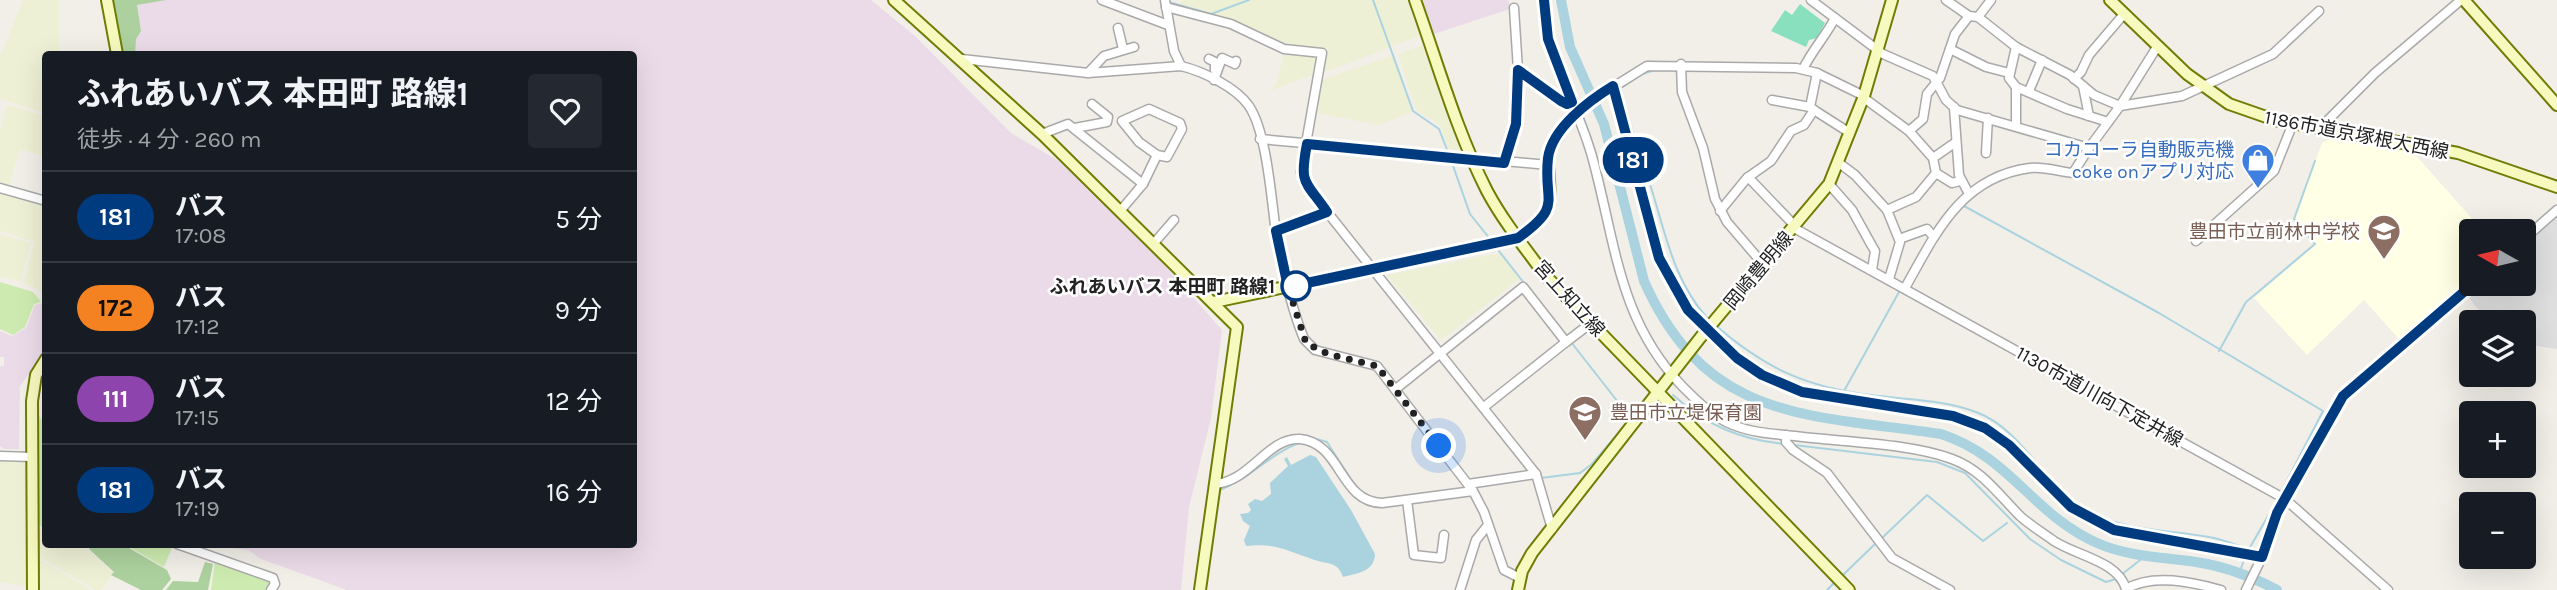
<!DOCTYPE html>
<html lang="ja">
<meta charset="utf-8">
<style>
:root{--surface:#171b24;--page:#242831;--text:#f1f3f6;--muted:#9ea1a6;--line:#363941}
body{margin:0;font-family:Karla,"Noto Sans JP",sans-serif;background:var(--page);color:var(--text);height:100vh;display:flex;flex-direction:column;font-size:26px;white-space:nowrap}
*{box-sizing:border-box;margin:0}
p{font-size:23px;color:var(--muted)}
.icon{flex:none;width:38px;height:38px;fill:none;stroke:currentColor;stroke-width:2;stroke-linecap:round;stroke-linejoin:round}
.map{position:relative;flex:1;overflow:hidden}
.drawer{position:absolute;left:42px;top:51px;width:595px;height:497px;display:flex;flex-direction:column;background:var(--surface);border-radius:7px;box-shadow:0 7px 28px #0002}
.drawer>*{flex:none}
.badge{padding:0 14px;border-radius:23px;font-size:24px;line-height:46px}
.needle{width:46px;rotate:278deg}
.controls{position:absolute;left:2459px;top:219px;display:grid;gap:14px}
.controls a{display:grid;place-items:center;width:77px;height:77px;border-radius:7px;background:var(--surface);box-shadow:0 7px 28px #0002;font-size:35px}
.you{position:absolute;width:35px;height:35px;margin:-18px;border:5px solid #fff;border-radius:50%;background:#1a73e8;box-shadow:0 0 0 10px #1a73e833}
.map>.badge{position:absolute;translate:-50% -50%;box-shadow:0 0 0 4px #fff}
.round{display:grid;place-items:center;flex:none;width:74px;height:74px;border-radius:7px;background:var(--page)}
.headline{display:flex;align-items:center;justify-content:space-between;height:119px;padding:0 35px}
h1{font-size:33px;font-weight:700;line-height:52px}
ul{padding:0;list-style:none}
li{display:flex;align-items:center;gap:21px;height:91px;padding:0 35px;border-top:2px solid var(--line)}
li div{flex:1}
li b{display:block;font-size:26px}
li em{font-style:normal}
li .badge{min-width:77px;font-weight:700;text-align:center}
.map>svg:first-child{display:block}
</style>
<div class="map">
<svg width="2557" height="590" viewBox="0 0 2557 590">
<rect width="100%" height="100%" fill="#f2efe9"/>
<polygon fill="#e0dfdf" points="2557,212 2557,349 2524,344 2524,322 2488,322 2465,293 2476,284 2524,284 2524,241"/>
<g fill="#ebdbe8">
<polygon points="135,0 871,0 915,36 1011,133 1059,161 1133,230 1222,330 1211,418 1189,507 1181,590 347,590 261,559 248,550 192,544 634,544 634,54 134,54"/>
<polygon points="1421,0 1508,0 1510,5 1510,9 1434,34"/>
<polygon points="45,303 45,353 32,376 28,375 20,386 19,449 4,449 0,446 0,366 4,366 4,357 0,357 0,331 12,336 26,328 35,305"/>
</g>
<polygon fill="#ffffe5" points="2333,137 2411,150 2483,231 2471,231 2471,278 2400,340 2364,300 2307,355 2254,298 2316,244 2294,219 2322,143"/>
<g fill="#eef0d5">
<polygon points="23,0 59,0 59,54 46,54 45,113 0,99 0,57"/>
<polygon points="1181,0 1407,0 1420,36 1325,72 1323,70 1326,50 1285,46 1232,21 1180,6"/>
<polygon points="1423,45 1462,152 1449,151 1440,125 1416,110 1398,54"/>
<polygon points="1284,55 1316,57 1315,74 1269,91 1276,84"/>
<polygon points="1394,55 1412,112 1378,125 1316,113 1321,80"/>
<polygon points="7,105 46,116 45,157 20,149 9,185 0,182 0,129"/>
<polygon points="0,190 45,204 45,296 36,288 23,283 34,242 0,231"/>
<polygon points="0,234 31,243 20,282 0,276"/>
<polygon points="1500,253 1520,278 1441,340 1387,275"/>
<polygon points="0,460 28,461 26,586 0,582"/>
<polygon points="37,526 45,530 46,544 76,544 88,550 113,572 102,590 96,590 37,556"/>
<polygon points="37,558 91,590 37,590"/>
</g>
<g fill="#cdebb0">
<polygon points="0,282 33,292 41,302 34,304 25,327 13,335 0,329"/>
<polygon points="36,412 45,424 45,528 36,524"/>
<polygon points="124,544 172,544 173,545 164,567"/>
<polygon points="215,561 270,580 271,583 266,590 211,590"/>
</g>
<g fill="#add19e">
<polygon points="110,0 166,0 137,5 141,31 136,39 135,54 120,54"/>
<polygon points="93,544 122,544 167,570 171,579 162,590 141,590 111,575 114,572 89,549"/>
<polygon points="205,562 213,564 208,590 166,590 173,581 198,582"/>
</g>
<polygon fill="#88e0be" points="1800,4 1825,23 1817,38 1809,40 1806,47 1771,31 1785,10 1792,15"/>
<path fill="#aad3df" d="M1310,455l6,2 35,53 24,44c-1,18 -17,19 -32,23 -6,-17 -16,-12 -31,-18 -27,-9 -37,-16 -66,-13l-2,-6 6,-14 -7,-5 -3,-7 8,-1 3,-3 -3,-6 7,-5 7,2 9,-7 -1,-11 18,-17 -4,-7 3,-2 4,8z"/>
<g fill="none" stroke-linecap="round" stroke-linejoin="round">
<g stroke="#aad3df" stroke-width="2">
<polyline points="1373,0 1413,111 1439,129 1448,152"/>
<polyline points="1172,3 1211,14 1249,0"/>
<path d="M1652,68v3l-10,3 -21,14c6,33 19,62 28,93 16,49 23,98 59,138"/>
<polyline points="1451,160 1470,214 1490,239"/>
<polyline points="1964,206 2159,313 2323,411 2281,492"/>
<polyline points="1495,246 1524,283"/>
<path d="M1715,325c50,43 90,62 156,70 35,5 71,4 105,17 48,18 66,72 109,97 39,23 81,20 124,28 13,2 27,8 40,12"/>
<polyline points="1571,342 1618,402 1639,408"/>
<polyline points="2219,351 2246,302 2315,244 2294,219 2315,161"/>
<polyline points="1844,391 1899,292"/>
<path d="M1673,395c33,30 67,45 112,49"/>
<polyline points="1313,438 1327,442 1352,481"/>
<polyline points="1794,445 1937,462 1965,473 2030,539 2061,560 2106,582 2116,579"/>
<polyline points="1541,478 1580,473 1592,464 1633,416"/>
<path d="M1220,490c33,-13 49,-36 81,-48"/>
<polyline points="1881,539 1927,495 1983,541 2007,523"/>
<polyline points="2249,549 2279,497"/>
<polyline points="2239,574 2245,557"/>
<polyline points="1843,575 1877,542"/>
<polyline points="2121,575 2144,557"/>
<polyline points="1827,590 1836,581"/>
</g>
<path stroke="#aad3df" stroke-width="10" d="M1561,0l9,47 34,77 40,157c63,142 165,133 297,153 70,23 91,80 156,109 32,14 65,14 99,19 27,4 57,15 81,28"/>
<defs>
<g id="street">
<polyline points="1102,0 1168,25"/>
<polyline points="1165,0 1174,51 1181,66"/>
<path d="M1544,0c1,57 35,106 49,160 23,85 26,161 90,227 15,15 30,30 50,38 20,8 42,9 62,11 46,6 115,7 157,23 30,11 46,35 68,57 10,9 23,17 34,25 23,15 64,20 72,48 27,-16 66,-7 95,1"/>
<polyline points="1811,0 1883,54 1933,76 1946,100 1957,110 2089,148 2120,106 2157,47"/>
<polyline points="1946,0 1969,16 1978,17 2016,47 2070,75 2094,95 2120,106 2182,96 2273,54 2319,11"/>
<polyline points="1166,7 1231,24 1284,49 1322,53 1301,172 1304,183 1536,474 1552,529"/>
<polyline points="1978,17 1991,0"/>
<polyline points="1118,28 1123,49"/>
<polyline points="2016,47 2009,78 2016,87 2016,126"/>
<polyline points="1950,49 1986,67 2009,73"/>
<path d="M962,59l126,14 93,-7c21,5 55,21 68,40 17,25 22,88 26,119 6,38 15,79 29,114l11,11 62,16 96,125 11,21 20,58 16,8"/>
<polyline points="1209,59 1215,62 1215,70"/>
<polyline points="1681,64 1682,92 1703,148 1715,199 1727,222 1763,264"/>
<path d="M1803,69c10,-20 22,-32 32,-51"/>
<polyline points="1518,70 1561,101 1568,104 1571,101"/>
<polyline points="1088,73 1104,56 1134,47"/>
<polyline points="2074,79 2081,72 2089,55 2124,14"/>
<polyline points="1214,80 1222,58 1235,64 1236,61"/>
<polyline points="1613,86 1659,258 1688,310 1737,358 1762,375 1802,392 1953,417 1985,428 2009,445 2071,507 2114,530 2262,557"/>
<polyline points="2083,86 2089,116"/>
<polyline points="2016,87 2067,109 2108,122"/>
<polyline points="2029,91 2042,60"/>
<polyline points="1864,98 1909,131 1933,158"/>
<polyline points="1772,100 1810,107"/>
<polyline points="1954,107 1959,175 1969,194"/>
<polyline points="1814,110 1850,133"/>
<polyline points="2321,127 2375,73 2461,0"/>
<polyline points="1075,128 1107,122 1108,117 1092,104"/>
<polyline points="1909,131 1923,119 1927,94 1940,78 1955,34 1969,16"/>
<polyline points="1042,134 1068,124 1143,184"/>
<polyline points="1260,139 1548,165 1551,150 1575,111 1647,66 1796,68 1817,73 1864,96"/>
<polyline points="1986,153 1988,118"/>
<polyline points="1504,163 1516,124 1518,70 1514,8"/>
<polyline points="1839,163 1855,175 1887,210"/>
<polyline points="1936,173 1952,183 1960,181"/>
<polyline points="1748,177 1795,226"/>
<polyline points="1829,184 1852,210 1872,246 1875,251 1872,270"/>
<polyline points="0,188 46,201"/>
<polyline points="1121,210 1143,184 1157,155 1167,157 1182,129 1180,123 1149,109 1122,121 1139,142 1157,155"/>
<polyline points="1720,211 1747,178 1771,161 1791,131 1804,125 1814,110 1810,107 1817,73"/>
<polyline points="1794,228 2285,499 2388,590"/>
<polyline points="1276,231 1327,212"/>
<polyline points="1899,239 1927,229 1934,237"/>
<polyline points="2524,239 2557,210"/>
<polyline points="2196,241 2274,171 2293,123"/>
<polyline points="1154,243 1174,220"/>
<polyline points="1889,279 1900,242 1887,210 1916,197 1936,173 1933,158 1956,142"/>
<path d="M1905,288c30,-53 55,-111 125,-120 15,-2 29,4 43,5l16,-25"/>
<polyline points="1397,388 1523,287 1566,342 1591,323"/>
<polyline points="1484,407 1566,342"/>
<polyline points="1786,435 1786,442 1793,450 1827,473 1892,558 1950,590"/>
<polyline points="0,456 32,457"/>
<path d="M1215,484c36,-3 53,-47 85,-45 42,4 39,63 82,64l91,-12"/>
<polyline points="1468,484 1536,474"/>
<polyline points="1407,500 1414,555 1441,558 1444,535"/>
<polyline points="177,544 273,578 275,584 271,590"/>
<polyline points="1460,590 1476,540 1488,525"/>
<polyline points="2246,590 2262,557 2277,513 2343,396 2473,284"/>
</g>
<g id="secondary">
<polyline points="107,0 117,54"/>
<polyline points="894,0 1042,134 1237,327 1200,590"/>
<path d="M1415,0c23,64 41,130 72,191 16,30 38,57 58,84l304,315"/>
<polyline points="2110,0 2187,74 2229,104 2275,120 2458,153 2557,187"/>
<polyline points="2464,0 2557,105"/>
<path d="M1214,302l304,-64c34,-24 33,-33 30,-73"/>
<polyline points="33,590 32,401 36,375 46,359"/>
<polyline points="1518,590 1522,571 1532,553 1700,338 1829,184 1864,96 1892,0"/>
</g>
</defs>
<use href="#street" stroke="#a9a9a9" stroke-width="11"/>
<use href="#secondary" stroke="#707d05" stroke-width="14"/>
<use href="#street" stroke="#fff" stroke-width="8"/>
<use href="#secondary" stroke="#f7fabf" stroke-width="10"/>
</g>
<g fill="none" stroke-linecap="round" stroke-linejoin="round">
<defs>
<path id="line" d="M1544,0l4,39 24,63 -5,2 -6,-3 -43,-31 -2,54 -12,39 -197,-19c-8,41 -2,36 20,68l-51,19 12,56 230,-49c46,-33 25,-35 30,-80 4,-30 42,-58 65,-72l46,172 29,52 49,48 25,17 40,17 151,24 32,12 24,17 62,62 43,23 148,27 15,-44 66,-117 130,-112"/>
</defs>
<use href="#line" stroke="#fff" stroke-width="16"/>
<use href="#line" stroke="#003b80" stroke-width="10"/>
<polyline stroke="#222" stroke-width="7" stroke-dasharray="0 12.6" points="1296,286 1288,287 1306,343 1328,354 1377,366 1439,446"/>
</g>
<defs>
<symbol id="shop-pin" viewBox="-11 -11 22 30"><path d="M0 17L-7.5 6A9.5 9.5 0 1 1 7.5 6Z" fill="#3f7fe0" stroke="#fff"/><path d="M-5-2.5h2.3a2.7 3.5 0 0 1 5.4 0H5L5.5 6h-11ZM-1.5-2.5h3a1.5 2.3 0 0 0-3 0Z" fill="#fff"/></symbol>
<symbol id="school-pin" viewBox="-11 -11 22 30"><path d="M0 17L-7.5 6A9.5 9.5 0 1 1 7.5 6Z" fill="#8d6e63" stroke="#fff"/><path d="M0-5L7-2L0 1L-7-2ZM-4 1L0 2.5L4 1V4Q0 6-4 4Z" fill="#fff"/></symbol>
</defs>
<g fill-rule="evenodd">
<use href="#shop-pin" x="2239" y="141" width="38" height="52"/>
<use href="#school-pin" x="2365" y="212" width="38" height="52"/>
<use href="#school-pin" x="1566" y="393" width="38" height="52"/>
</g>
<circle fill="#fff" stroke="#003b80" stroke-width="3.5" cx="1296" cy="286" r="14"/>
<g text-anchor="middle" stroke-width="5" stroke-linejoin="round" paint-order="stroke">
<g font-size="19" fill="#222" stroke="#fff">
<text transform="translate(2357 134) rotate(11)" y="7">1186市道京塚根大西線</text>
<text transform="translate(1758 270) rotate(-50)" y="7">岡崎豊明線</text>
<text transform="translate(1570 298) rotate(48)" y="7">宮上知立線</text>
<text transform="translate(2100 396) rotate(29)" y="7">1130市道川向下定井線</text>
</g>
<g font-size="19" fill="#366cbe" stroke="#fff" text-anchor="end">
<text x="2234" y="156">コカコーラ自動販売機<tspan x="2234" dy="22">coke onアプリ対応</tspan></text>
</g>
<g font-size="19" fill="#785e54" stroke="#fff" text-anchor="end">
<text x="2360" y="238">豊田市立前林中学校</text>
<text x="1610" y="419" text-anchor="start">豊田市立堤保育園</text>
</g>
<g font-size="19" font-weight="bold" fill="#222" stroke="#fff" text-anchor="end">
<text x="1275" y="293">ふれあいバス 本田町 路線1</text>
</g>
</g>
</svg>
<div class="controls">
<a><svg class="needle" viewBox="-14 -14 28 28"><path d="M0-13l5 13h-10z" fill="#e53935"/><path d="M0 13l5-13h-10z" fill="#9ea1a6"/></svg></a>
<a><svg class="icon" aria-label="layers" viewBox="0 0 24 24"><path d="M12 4l9 5-9 5-9-5zM3 14l9 5 9-5"/></svg></a>
<a>+</a>
<a>−</a>
</div>
<div class="you" style="left:1439px;top:446px"></div>
<b class="badge" style="left:1633px;top:160px;background:#003b80;color:#fff">181</b>
<section class="drawer">
<div class="headline"><div><h1>ふれあいバス 本田町 路線1</h1><p>徒歩 · 4 分 · 260 m</p></div><a class="round"><svg class="icon" aria-label="heart" viewBox="0 0 24 24"><path d="M12 20l-8-8c-3-5 5-10 8-4 3-6 11-1 8 4z"/></svg></a></div>
<ul>
<li><span class="badge" style="background:#003b80;color:#fff">181</span><div><b>バス</b><p>17:08</p></div><em>5 分</em></li>
<li><span class="badge" style="background:#f58220;color:#111">172</span><div><b>バス</b><p>17:12</p></div><em>9 分</em></li>
<li><span class="badge" style="background:#8e44ad;color:#fff">111</span><div><b>バス</b><p>17:15</p></div><em>12 分</em></li>
<li><span class="badge" style="background:#003b80;color:#fff">181</span><div><b>バス</b><p>17:19</p></div><em>16 分</em></li>
</ul>
</section>
</div>
